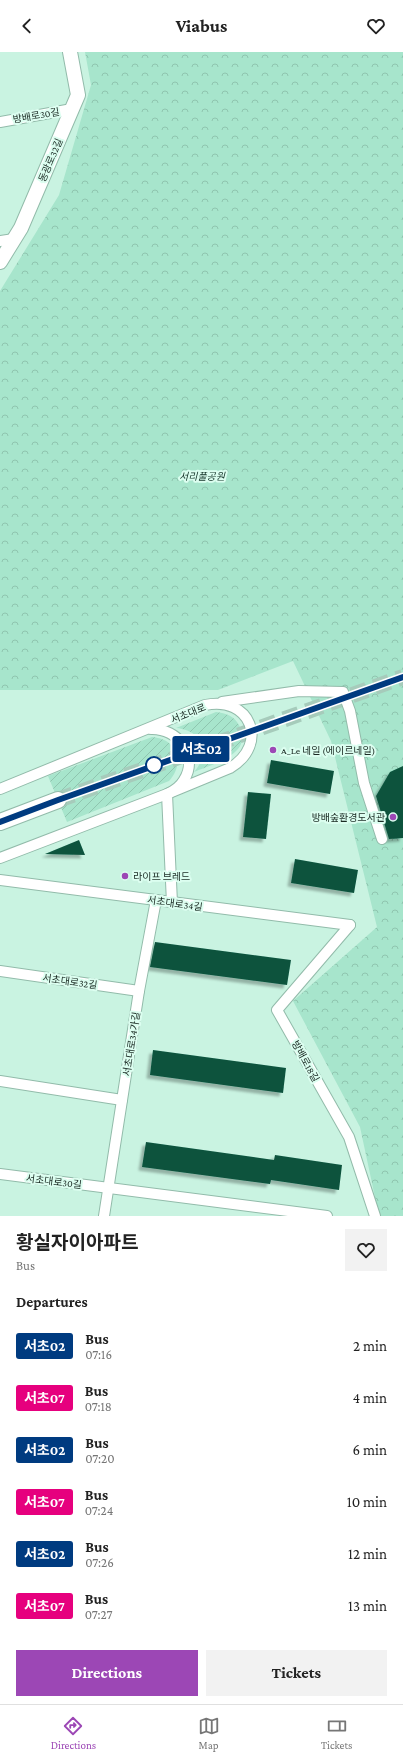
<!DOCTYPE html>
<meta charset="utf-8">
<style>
:root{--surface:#fff;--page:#f2f2f2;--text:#222;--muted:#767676;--line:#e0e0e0;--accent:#9c47b5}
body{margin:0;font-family:"Crimson Pro","Noto Sans KR",serif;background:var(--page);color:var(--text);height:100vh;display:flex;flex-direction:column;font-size:15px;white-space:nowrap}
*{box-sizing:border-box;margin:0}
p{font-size:13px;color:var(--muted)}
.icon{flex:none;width:22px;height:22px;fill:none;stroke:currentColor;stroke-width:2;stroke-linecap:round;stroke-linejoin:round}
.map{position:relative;height:1164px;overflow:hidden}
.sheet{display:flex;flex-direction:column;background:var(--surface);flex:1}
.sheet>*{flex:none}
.badge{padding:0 8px;border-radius:3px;font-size:14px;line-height:26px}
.map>.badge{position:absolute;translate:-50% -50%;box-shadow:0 0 0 2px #fff}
h2{padding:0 16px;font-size:15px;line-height:36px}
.round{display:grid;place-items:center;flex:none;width:42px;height:42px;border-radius:0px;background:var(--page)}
.headline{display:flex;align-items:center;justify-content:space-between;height:68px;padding:0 16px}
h1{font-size:19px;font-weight:700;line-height:30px}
.action{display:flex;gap:8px;margin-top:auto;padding:8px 16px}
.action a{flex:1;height:46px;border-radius:0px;background:var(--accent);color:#fff;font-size:16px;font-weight:700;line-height:46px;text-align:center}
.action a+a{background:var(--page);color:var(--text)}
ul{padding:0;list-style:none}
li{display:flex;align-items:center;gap:12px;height:52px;padding:0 16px}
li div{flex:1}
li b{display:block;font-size:15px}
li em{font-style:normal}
li .badge{min-width:44px;font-weight:700;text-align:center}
header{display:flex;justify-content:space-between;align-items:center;height:52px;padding:0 16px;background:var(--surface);font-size:18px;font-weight:700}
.dock{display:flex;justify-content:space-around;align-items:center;height:56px;border-top:1px solid var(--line);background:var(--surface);font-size:11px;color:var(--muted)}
.dock a{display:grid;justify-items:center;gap:2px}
.dock .selected{color:var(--accent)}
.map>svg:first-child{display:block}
</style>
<header><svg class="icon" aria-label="back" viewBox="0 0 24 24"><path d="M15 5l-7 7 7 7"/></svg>Viabus<svg class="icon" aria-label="heart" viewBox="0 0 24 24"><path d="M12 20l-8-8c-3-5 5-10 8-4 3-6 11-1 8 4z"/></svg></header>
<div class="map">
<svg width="403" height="1164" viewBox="0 0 403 1164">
<defs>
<pattern id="park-crowns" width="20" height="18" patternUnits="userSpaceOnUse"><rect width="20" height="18" fill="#a7e5cc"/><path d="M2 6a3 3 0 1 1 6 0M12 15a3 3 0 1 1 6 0" fill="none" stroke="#8fc5af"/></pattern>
<pattern id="garden-furrows" width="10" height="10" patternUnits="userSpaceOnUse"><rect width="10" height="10" fill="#a7e5cc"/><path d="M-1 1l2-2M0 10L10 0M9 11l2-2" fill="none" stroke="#8fc5af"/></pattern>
<filter id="shadow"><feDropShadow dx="-3.5" dy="3.5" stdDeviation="1" flood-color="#0004"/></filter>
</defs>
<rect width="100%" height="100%" fill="#c9f3e1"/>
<polygon fill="url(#park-crowns)" points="85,0 403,0 403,1164 379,1164 360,1075 293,949 377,875 331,689 293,609 218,638 0,638 0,239 59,143 91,33"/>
<g fill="url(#garden-furrows)">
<path d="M216,660c10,1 18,4 23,13 16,29 -27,39 -45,47 17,-19 8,-42 -18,-44z"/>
<path d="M152,685c25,2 34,25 17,44l-102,41 -19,-46z"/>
</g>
<g fill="#0a533e" filter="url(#shadow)">
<polygon points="271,708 334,719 330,742 267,731"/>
<polygon points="403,714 403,786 389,787 376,744 390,720"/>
<polygon points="248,740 271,742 266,787 243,785"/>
<polygon points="79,788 85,803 45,802"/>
<polygon points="295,807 358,818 354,841 291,831"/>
<polygon points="155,890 291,908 287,933 150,915"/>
<polygon points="153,998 286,1016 283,1041 150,1023"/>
<polygon points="146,1090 274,1108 275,1103 342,1113 339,1138 271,1128 270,1132 142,1115"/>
</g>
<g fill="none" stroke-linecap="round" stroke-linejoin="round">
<polyline stroke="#a6cbbb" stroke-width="16" stroke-dasharray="16 8" stroke-linecap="butt" points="58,748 403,625"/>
<defs>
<g id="street">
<polyline points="0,70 72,57"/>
<polyline points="0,189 14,187"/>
<polyline points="222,650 299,639 343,640 350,659 364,731 382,787"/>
<path d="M151,677c27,-1 48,27 33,51 -4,7 -10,11 -17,14l5,109"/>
<path d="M0,737l205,-84c45,-10 65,39 25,63l-63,26 -167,64"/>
<polyline points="0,828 350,873"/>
<polyline points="350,873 277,958 349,1085 375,1164"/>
<polyline points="0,919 139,939"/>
<polyline points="0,1029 122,1048"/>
<polyline points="0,1122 327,1164"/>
<polyline points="104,1164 139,939 156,848"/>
</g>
<polyline id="secondary" points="0,210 21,176 78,43 70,0"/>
<polyline id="primary" points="0,770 58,748"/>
</defs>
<use href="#street" stroke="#92bbaa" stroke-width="12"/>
<use href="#secondary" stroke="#92bbaa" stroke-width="16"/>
<use href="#primary" stroke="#92bbaa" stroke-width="18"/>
<use href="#street" stroke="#fff" stroke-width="10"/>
<use href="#secondary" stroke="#fff" stroke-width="14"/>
<use href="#primary" stroke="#fff" stroke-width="16"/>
</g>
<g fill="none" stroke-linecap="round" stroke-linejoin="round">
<defs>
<polyline id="line" points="0,770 58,748 403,625"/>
</defs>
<use href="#line" stroke="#fff" stroke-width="9"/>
<use href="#line" stroke="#003b80" stroke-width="6"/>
</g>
<g fill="#9c47b5" stroke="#dcfef0" stroke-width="1.5">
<circle cx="273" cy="698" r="4"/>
<circle cx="393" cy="765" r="4"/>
<circle cx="125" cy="824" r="4"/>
</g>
<circle fill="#fff" stroke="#003b80" stroke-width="2" cx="154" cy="713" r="8"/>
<g text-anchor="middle" stroke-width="4" stroke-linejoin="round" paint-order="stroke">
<g font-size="10" fill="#1b2b24" stroke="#dcfef0">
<text transform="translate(36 63) rotate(-10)" y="4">방배로30길</text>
<text transform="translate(50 108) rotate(-67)" y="4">동광로32길</text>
<text transform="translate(188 661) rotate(-22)" y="4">서초대로</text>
<text transform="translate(175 851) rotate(8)" y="4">서초대로34길</text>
<text transform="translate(70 929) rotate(8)" y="4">서초대로32길</text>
<text transform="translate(131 992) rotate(-81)" y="4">서초대로34가길</text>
<text transform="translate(306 1009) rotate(61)" y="4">방배로18길</text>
<text transform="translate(54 1129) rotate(7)" y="4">서초대로30길</text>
</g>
<g font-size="10" font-style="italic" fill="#123126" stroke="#dcfef0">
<text x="202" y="428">서리풀공원</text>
</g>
<g font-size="10" fill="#1b2b24" stroke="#dcfef0" text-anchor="start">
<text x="281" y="702">A_Le 네일 (에이르네일)</text>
<text x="385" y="769" text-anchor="end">방배숲환경도서관</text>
<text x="133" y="828">라이프 브레드</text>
</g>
</g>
</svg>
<b class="badge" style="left:201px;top:697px;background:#003b80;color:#fff">서초02</b>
</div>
<section class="sheet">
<div class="headline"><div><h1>황실자이아파트</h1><p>Bus</p></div><a class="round"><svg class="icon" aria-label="heart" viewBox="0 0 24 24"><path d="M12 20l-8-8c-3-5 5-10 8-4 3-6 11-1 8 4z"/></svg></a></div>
<h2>Departures</h2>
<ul>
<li><span class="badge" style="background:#003b80;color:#fff">서초02</span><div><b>Bus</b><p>07:16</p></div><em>2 min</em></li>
<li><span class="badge" style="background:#e6007e;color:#fff">서초07</span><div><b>Bus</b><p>07:18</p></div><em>4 min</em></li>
<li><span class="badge" style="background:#003b80;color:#fff">서초02</span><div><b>Bus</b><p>07:20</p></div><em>6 min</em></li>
<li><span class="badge" style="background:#e6007e;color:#fff">서초07</span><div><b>Bus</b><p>07:24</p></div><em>10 min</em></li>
<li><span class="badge" style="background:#003b80;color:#fff">서초02</span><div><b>Bus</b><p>07:26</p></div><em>12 min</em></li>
<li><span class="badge" style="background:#e6007e;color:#fff">서초07</span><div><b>Bus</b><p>07:27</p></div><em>13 min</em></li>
</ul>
<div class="action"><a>Directions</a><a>Tickets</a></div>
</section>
<nav class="dock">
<a class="selected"><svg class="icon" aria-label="directions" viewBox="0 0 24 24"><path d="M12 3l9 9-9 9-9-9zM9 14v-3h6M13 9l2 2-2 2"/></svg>Directions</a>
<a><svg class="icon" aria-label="map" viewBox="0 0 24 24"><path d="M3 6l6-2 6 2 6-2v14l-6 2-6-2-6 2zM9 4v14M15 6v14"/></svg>Map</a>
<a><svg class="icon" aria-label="tickets" viewBox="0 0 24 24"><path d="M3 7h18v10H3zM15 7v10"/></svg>Tickets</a>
</nav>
